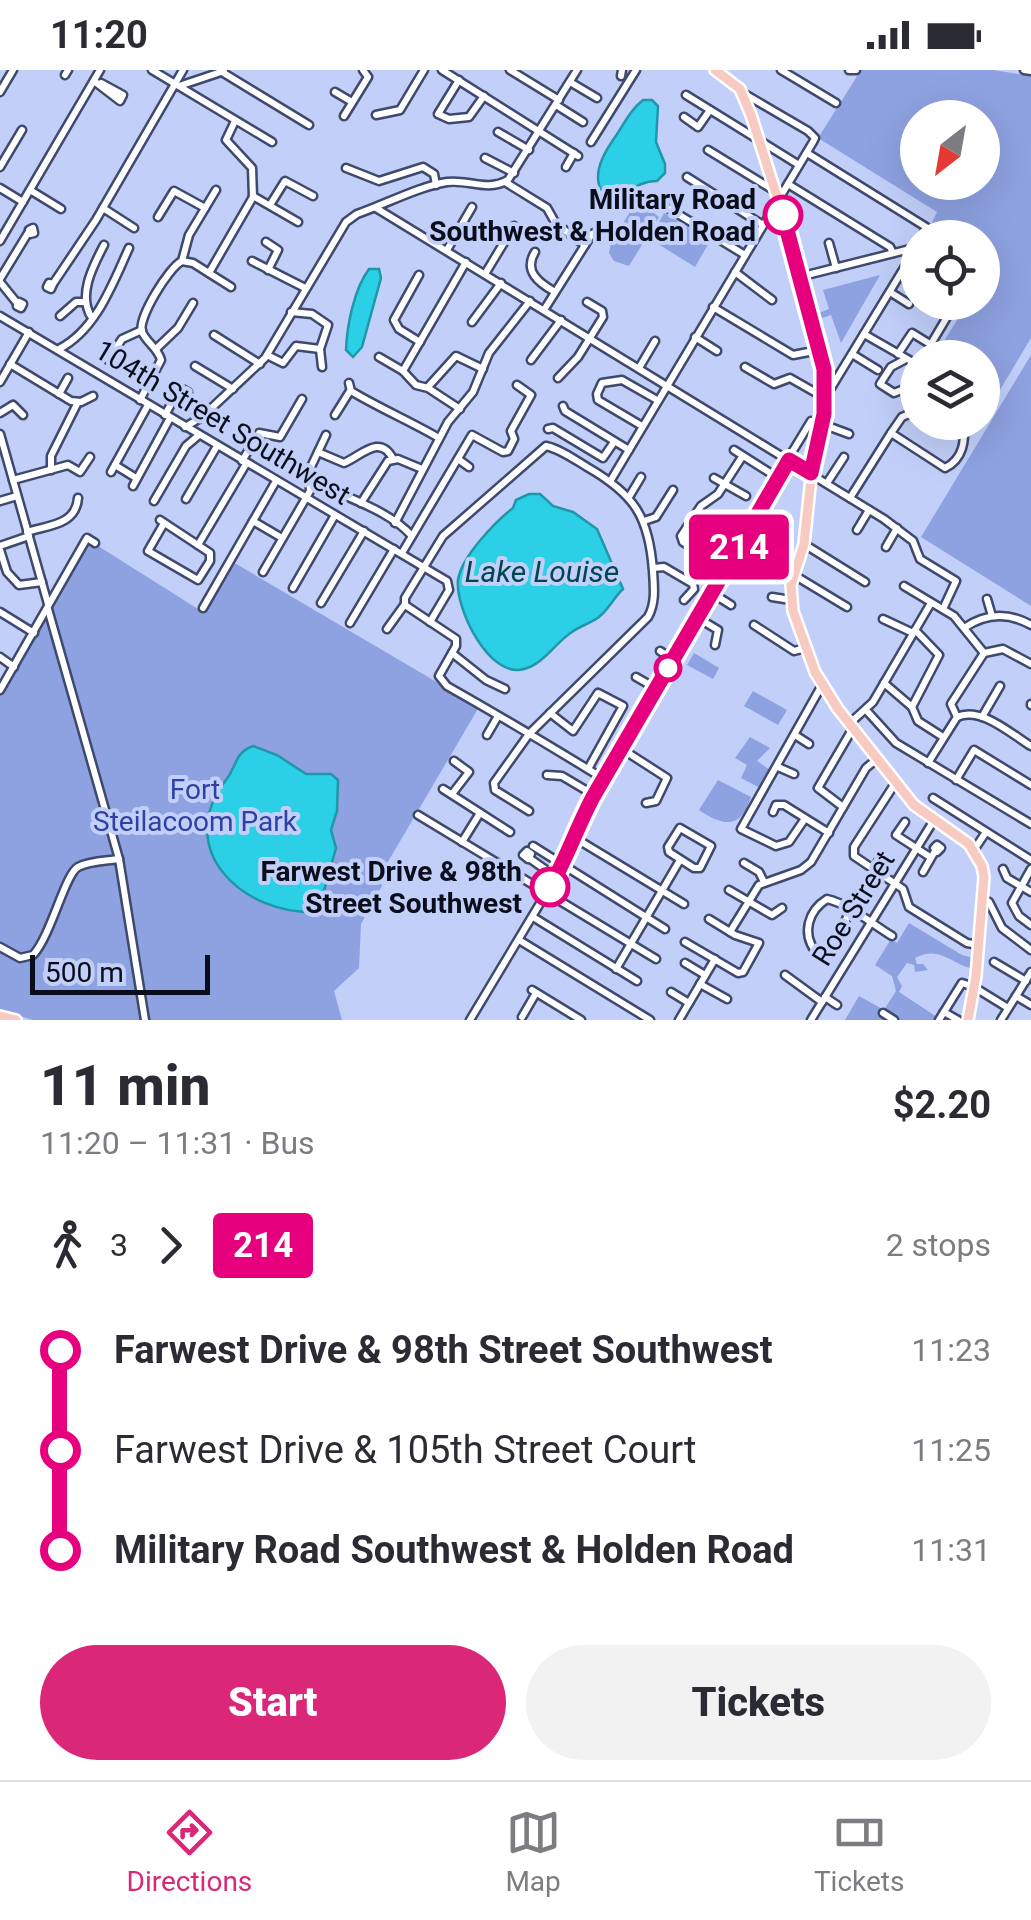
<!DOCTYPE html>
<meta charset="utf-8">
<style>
:root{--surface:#fff;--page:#f2f2f3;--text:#2b2b33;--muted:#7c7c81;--line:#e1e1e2;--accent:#db2777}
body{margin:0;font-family:Roboto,sans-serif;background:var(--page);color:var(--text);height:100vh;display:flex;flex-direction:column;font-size:38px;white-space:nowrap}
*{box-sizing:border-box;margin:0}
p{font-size:32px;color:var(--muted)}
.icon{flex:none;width:55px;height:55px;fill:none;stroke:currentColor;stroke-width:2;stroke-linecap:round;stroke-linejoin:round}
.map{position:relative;height:950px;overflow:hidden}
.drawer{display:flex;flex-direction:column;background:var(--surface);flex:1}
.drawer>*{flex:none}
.badge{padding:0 20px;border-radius:8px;font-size:35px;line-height:65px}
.needle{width:65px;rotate:211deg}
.buttons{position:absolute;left:900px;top:30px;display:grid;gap:20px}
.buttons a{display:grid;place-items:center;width:100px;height:100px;border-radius:50%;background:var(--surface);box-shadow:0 10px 40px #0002;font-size:50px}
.scale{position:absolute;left:30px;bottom:25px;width:180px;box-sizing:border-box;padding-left:10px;border:5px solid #0a0e1c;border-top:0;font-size:28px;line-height:35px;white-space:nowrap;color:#0a0e1c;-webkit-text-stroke:8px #c1cff9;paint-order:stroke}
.map>.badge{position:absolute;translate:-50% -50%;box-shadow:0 0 0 5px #fff}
.legs{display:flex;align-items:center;gap:15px;height:110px;padding:0 40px;font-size:32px}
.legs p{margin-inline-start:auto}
.head{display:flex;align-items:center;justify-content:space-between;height:170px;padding:0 40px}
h1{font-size:55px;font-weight:800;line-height:75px}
.primary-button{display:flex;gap:20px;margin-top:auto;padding:20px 40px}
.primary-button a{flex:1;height:115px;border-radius:60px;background:var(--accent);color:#fff;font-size:40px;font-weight:800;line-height:115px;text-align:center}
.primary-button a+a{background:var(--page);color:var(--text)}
ul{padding:0 40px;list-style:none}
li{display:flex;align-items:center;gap:35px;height:100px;font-size:38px}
li i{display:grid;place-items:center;width:15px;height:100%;margin:0 12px;background:currentColor}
li i::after{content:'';width:25px;height:25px;margin:-12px;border:8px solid;border-radius:50%;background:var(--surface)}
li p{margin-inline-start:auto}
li:first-child i{background:linear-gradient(#0000 50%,currentColor 0)}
li:last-child i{background:linear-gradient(currentColor 50%,#0000 0)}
.status{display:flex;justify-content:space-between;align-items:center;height:70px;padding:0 50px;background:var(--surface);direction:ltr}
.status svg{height:28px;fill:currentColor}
.menu{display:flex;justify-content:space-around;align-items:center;height:140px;border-top:2px solid var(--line);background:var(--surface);font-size:28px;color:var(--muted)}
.menu a{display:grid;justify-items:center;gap:5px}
.menu .selected{color:var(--accent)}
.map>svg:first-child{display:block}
</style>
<div class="status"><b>11:20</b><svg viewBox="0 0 49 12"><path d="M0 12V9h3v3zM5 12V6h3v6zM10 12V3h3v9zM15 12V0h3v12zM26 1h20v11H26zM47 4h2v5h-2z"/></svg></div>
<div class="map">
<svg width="1031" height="950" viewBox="0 0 1031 950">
<rect width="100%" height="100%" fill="#c1cff9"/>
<g fill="#8ea2e1" fill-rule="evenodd">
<path d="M861,0h132l38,6v262l-43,72 -5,-3 -1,-49 -48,-1 23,-37 -27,-17 52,-1v-64l-57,-1 12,-25 -119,-74zM918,48h64v64h-64z"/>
<polygon points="645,136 659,147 629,196 614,191 609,183 611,173 631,140"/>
<polygon points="664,143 710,171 695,197 650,169"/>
<polygon points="917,179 917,225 897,212"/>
<polygon points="880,205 841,273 831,245 810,252 808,247 829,239 823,220"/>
<polygon points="1031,285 1031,536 921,467"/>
<polygon points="87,469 198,539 210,528 233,492 479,637 379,807 382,816 361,854 359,898 334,921 342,950 33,950 0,940 0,620"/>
<polygon points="694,583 719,598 713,609 687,595"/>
<polygon points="753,621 787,640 778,655 744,636"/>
<polygon points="750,667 770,678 757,691 770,700 760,718 741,708 747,695 735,688"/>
<path d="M718,710l33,17c-10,32 -27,30 -52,13z"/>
<path d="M909,853l53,32 13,3 -1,11c-24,-5 -34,-24 -59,-11l2,6h6l5,6 -13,2 -1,-7 -7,-2 -10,14 5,9 -3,6 38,25 -2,3h-90l14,-24 25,14 12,-19 -4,-15 -17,-11 16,-26 6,4z"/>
</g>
<g fill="#2bcfe6" stroke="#2195a9" stroke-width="2.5">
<path d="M643,30h9l6,6 -2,36 9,22v9l-8,8c-24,0 -31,18 -50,19 -17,-20 -7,-41 6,-60 11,-15 15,-28 30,-40z"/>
<path d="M369,199h10l2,9 -19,69 -9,10 -7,-7c1,-25 8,-61 23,-81z"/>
<path d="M529,424h11l13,12 20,6 24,17 26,60c-8,7 -14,20 -24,28 -8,6 -19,9 -27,15 -16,10 -28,32 -48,37 -35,10 -69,-61 -66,-89 3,-23 38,-59 55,-72l3,-8z"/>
<path d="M253,676l24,9 29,19h25l7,6 -1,31 -6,19 5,18 -18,64c-74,4 -146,-62 -92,-132 11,-14 8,-27 27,-34z"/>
</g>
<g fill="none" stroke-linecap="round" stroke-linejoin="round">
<defs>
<g id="minor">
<polyline points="152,0 272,72"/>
<polyline points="442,0 578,86"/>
<polyline points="510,0 559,30"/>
<polyline points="781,0 836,33"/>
<polyline points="849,0 856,0"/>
<polyline points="1024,0 1031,1"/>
<polyline points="222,2 309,55"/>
<polyline points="65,5 68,0"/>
<polyline points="621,6 622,0"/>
<polyline points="459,10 438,44 449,49 469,47 484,26"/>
<polyline points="94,11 120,31 123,25 101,13 98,14"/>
<polyline points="570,12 597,28"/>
<polyline points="179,16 224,1"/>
<polyline points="0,22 13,0"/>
<polyline points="335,22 352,32"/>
<polyline points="686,25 799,95"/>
<polyline points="556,35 583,52"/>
<polyline points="376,45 400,40 424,0"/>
<polyline points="344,46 368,7 363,0"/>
<polyline points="684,47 698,57 710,40"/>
<polyline points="498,62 529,80"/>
<polyline points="591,72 636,0"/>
<polyline points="708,80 775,121"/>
<polyline points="807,83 926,157 922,168"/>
<polyline points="485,88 514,103"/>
<polyline points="0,97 22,60"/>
<polyline points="566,97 574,83"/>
<polyline points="346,98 379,111 423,97 434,104 436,115"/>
<polyline points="687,107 763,155"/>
<polyline points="505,112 547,138 556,154 585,175"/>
<polyline points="788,114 890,177 893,183"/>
<polyline points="0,118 23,132"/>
<polyline points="30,120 61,139"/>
<polyline points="253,126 298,152"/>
<polyline points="270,135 285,111 313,126"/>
<polyline points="103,138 134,158"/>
<polyline points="376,138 884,449 913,471 920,489 956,511 943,539"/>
<polyline points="668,138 745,185"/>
<polyline points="158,147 174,121 205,138"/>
<polygon points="33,158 34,163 30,164 29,160"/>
<polyline points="0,171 100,0"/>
<polyline points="266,172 278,180 268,200"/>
<polyline points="829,173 836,198"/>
<polyline points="447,180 472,137"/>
<path d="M535,182c-12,19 4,31 20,40"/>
<polyline points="182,191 193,193 231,217"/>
<polyline points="252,191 305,218"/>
<polyline points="735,202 772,230"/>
<polyline points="209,203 253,127 252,98 226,70 235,51"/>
<polyline points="485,204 514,156"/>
<polyline points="419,205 394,250 399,259 420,272"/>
<polyline points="799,207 914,178"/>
<polyline points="0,209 28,163"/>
<polyline points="0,212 17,233"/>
<polygon points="49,213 53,214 51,219 47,217"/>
<polyline points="53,214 96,150 183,0"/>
<polyline points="890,222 909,234"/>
<polygon points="19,232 23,234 21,238 17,236"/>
<polyline points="930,236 947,247 931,274"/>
<polyline points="713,237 793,285 819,280"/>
<polyline points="544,240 592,164 605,158"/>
<polyline points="291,242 312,244 328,255 320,279 322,297"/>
<polyline points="0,246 447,511 449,520 430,552"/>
<polyline points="60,246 76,232 85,232"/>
<path d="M92,248c-15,-22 1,-52 12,-73"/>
<polyline points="472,252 501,213"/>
<polyline points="864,264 918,295"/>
<polyline points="214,265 260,294"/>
<polyline points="695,267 717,281"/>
<path d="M59,279c37,-19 53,-64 70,-101"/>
<polyline points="156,279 178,258 193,233"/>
<polyline points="852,284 878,300"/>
<polyline points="898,284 912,263 938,279"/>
<polyline points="267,285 283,293 296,276 320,279"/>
<polyline points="379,287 403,301 416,315 428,318 460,339"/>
<polyline points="906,289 891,297 880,314 894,323 918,313"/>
<polyline points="108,290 122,269 142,260"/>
<polyline points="531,290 561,250"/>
<polyline points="10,294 71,331 81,332 93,326"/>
<polyline points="195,296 233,319"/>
<polyline points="745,297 774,314 790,308 825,328"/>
<polyline points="639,298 655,271"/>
<polyline points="403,301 466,192"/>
<polyline points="558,308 578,287 603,247 602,241 587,232"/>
<polyline points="0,312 29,262"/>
<path d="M349,313l2,8c28,17 59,30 88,47"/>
<polyline points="173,314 188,322"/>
<polyline points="428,317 456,286 483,299"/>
<polyline points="825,321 831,318 918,175"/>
<polyline points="59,324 68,308"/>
<path d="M140,330l21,-40c-3,-12 -14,-17 -19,-28 -5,-13 27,-65 40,-71l7,-26 27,-45"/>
<polyline points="563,336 565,341 629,380"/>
<path d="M918,340l-16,7 -11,16 54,35c19,-9 20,-28 19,-46"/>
<polyline points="0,343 13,335 23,345"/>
<polyline points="165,345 180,318"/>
<polyline points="335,345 350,321"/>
<polyline points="822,354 849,364"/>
<polyline points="642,356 598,330 597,324 602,313 622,310 657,330"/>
<path d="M185,357l17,-10 63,-59 81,-136 11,-8c29,-10 60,-27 90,-32 22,-3 39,10 61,-2l69,-110"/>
<polyline points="548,359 553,358 603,388 614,372"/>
<polyline points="0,364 48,534"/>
<polyline points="734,380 778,408"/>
<path d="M318,382l26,11c17,-7 36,-30 49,-4"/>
<polyline points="458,389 469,397"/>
<polyline points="788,389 811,351"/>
<polyline points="242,391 259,363 280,367 302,329"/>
<polyline points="115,395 136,408"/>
<polyline points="51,400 51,386 78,332"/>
<polyline points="111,402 148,335"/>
<polyline points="714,408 746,426"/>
<path d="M311,409c32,19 76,29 101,57"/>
<polyline points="13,410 68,395 80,402 90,387"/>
<polyline points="611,410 813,72 815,68 808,61 743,23"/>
<polyline points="827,413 844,387"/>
<polyline points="133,416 170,348"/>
<polyline points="629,427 641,407"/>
<polyline points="850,428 891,363"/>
<polyline points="186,429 217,376"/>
<polyline points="0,431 17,426"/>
<polyline points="154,431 186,376 199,365"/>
<polyline points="361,433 388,391 398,389 422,399"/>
<polyline points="757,445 772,454"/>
<polyline points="160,450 210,483 210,491 198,510 148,481 163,455"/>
<polyline points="253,451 282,468"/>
<polyline points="644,451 656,447 673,420"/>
<polyline points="395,453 448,352 473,322 489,283 530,231"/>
<polyline points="857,460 869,440"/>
<path d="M27,462c22,-7 49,-7 51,-34"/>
<polyline points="744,468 774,486 778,493"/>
<polyline points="804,474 865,512"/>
<polyline points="198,475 246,394"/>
<polyline points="0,476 29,466"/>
<polyline points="886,477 897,458"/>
<polyline points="0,480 7,502 19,515 42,512"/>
<polyline points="402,483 472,365 503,382 508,381 514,369 511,361 531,325 517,315"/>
<polyline points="709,487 725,459"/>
<polyline points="750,495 761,478"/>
<polyline points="653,498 664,497 693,514 694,519 684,530"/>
<polyline points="726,498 683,472 681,466 701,436 718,424 742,387"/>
<polyline points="263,502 310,421 309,401 326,365"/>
<polyline points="794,505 847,537"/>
<polyline points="904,516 954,546 984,583"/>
<polyline points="293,518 335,445"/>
<polyline points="712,523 731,535"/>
<polyline points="772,527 791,530"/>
<polyline points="987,529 992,546"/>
<polyline points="321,533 364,461"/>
<polyline points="203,538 276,411"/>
<polyline points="48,539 119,789 145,950"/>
<polyline points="0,542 34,563"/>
<polyline points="698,548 718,560 715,575"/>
<polyline points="883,549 913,563"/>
<polyline points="350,553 394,479"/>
<polyline points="754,555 794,581 806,578"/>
<path d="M964,558c22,-15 44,-16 67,-3"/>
<polyline points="387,559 405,534"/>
<polyline points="660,581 673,589"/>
<polyline points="452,583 486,610 505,619"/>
<polyline points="984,583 1003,579 1031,594"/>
<polyline points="0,587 14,597"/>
<polyline points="636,607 657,619"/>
<polyline points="884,613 912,637 918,651 943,667"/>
<polyline points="0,620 87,468 95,473"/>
<polyline points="1031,634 1031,635"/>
<polyline points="912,637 939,585 915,560"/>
<polyline points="866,640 896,673 1031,754"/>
<polyline points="550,643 573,661 598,623 623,636 588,699"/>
<path d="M957,647c24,-11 54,17 74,29"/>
<polyline points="957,647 951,634 984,583"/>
<polyline points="982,647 1000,616"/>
<polyline points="849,654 873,632 931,533"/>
<polyline points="487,665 498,646"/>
<polyline points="795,665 809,674"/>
<polyline points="622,679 667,708 656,731 646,733"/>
<polyline points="928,693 957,647"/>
<polyline points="778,697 794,704"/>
<polyline points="547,705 562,706 594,725"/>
<polyline points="956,710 974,680 1031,715"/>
<polyline points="896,712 854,777 854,786 903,819 909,837 967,873 979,875"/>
<polyline points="443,719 510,762"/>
<polyline points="452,724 469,702 454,691"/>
<polyline points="933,728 1031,790"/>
<polyline points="843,737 818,718 853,658"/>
<path d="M529,741l-34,-21 -1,-7 35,-49 119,-117c8,-14 6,-30 5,-46 -4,-55 -19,-77 -66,-104 -13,-8 -27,-18 -41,-21l-103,90 -38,62v7l51,34v7l-17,30 8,10c53,30 105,61 157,93"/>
<polyline points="773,742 776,735 784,735 829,763"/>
<polyline points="418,745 656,889"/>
<polyline points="804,750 789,772 776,776 741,759 822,615"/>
<polyline points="905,752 896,765 930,787"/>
<polygon points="680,758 711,776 700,798 694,798 669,782 668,777"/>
<polyline points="575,768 684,834"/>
<polyline points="462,772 480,743"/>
<polygon points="937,775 941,778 937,782 934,778"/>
<polyline points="533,776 665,859"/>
<polyline points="974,780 986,762"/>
<polygon points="527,781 531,784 528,789 523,785"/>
<polyline points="529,788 556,807"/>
<polyline points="744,793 759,802 764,812"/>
<polyline points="1003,799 1007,808 1031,822"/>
<polyline points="1031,799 1012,833 1019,846 1031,855"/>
<polyline points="873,800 880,788"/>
<polyline points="923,802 935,781"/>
<polyline points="729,820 772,845 782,838"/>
<polyline points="982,829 989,832 1002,858 1031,880"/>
<path d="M850,840l-17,40 -10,5 -8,-4c-13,-18 -7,-40 12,-52 22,5 45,25 65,37"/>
<polyline points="533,847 637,911"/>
<polyline points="730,862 759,815 801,800 811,792 866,698 877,689"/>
<polyline points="519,870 650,950"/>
<polyline points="685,872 738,903 743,902 759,873 735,865 709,849"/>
<path d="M0,877l20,11 13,-3c18,-19 32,-81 45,-88 11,-6 28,-6 41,-8"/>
<polyline points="994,892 1026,911"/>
<polyline points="685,893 705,905"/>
<polyline points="616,899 680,790"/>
<polyline points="785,905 822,932"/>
<polyline points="700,914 727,929"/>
<polyline points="532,920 581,950"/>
<polyline points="671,922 689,933"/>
<polyline points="1016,926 1031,935"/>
<polyline points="825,927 837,935"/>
<polyline points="944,942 958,950"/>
<polyline points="883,943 894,950"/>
<polyline points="522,947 536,923"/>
<polyline points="470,950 563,795 594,725 789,390"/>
<polyline points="679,950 715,889"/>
<polyline points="811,950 934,750"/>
<polyline points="939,950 962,913 974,917 1008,938"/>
<polyline points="1001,950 1031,902"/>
</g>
<g id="major">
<polyline points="715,0 740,19 751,45 780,136 824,299 825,344 813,389 804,474 791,515 793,541 815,602 838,639 914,735 969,774 982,796 984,807 976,906 968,950"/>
<polyline points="0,946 16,950"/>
</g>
</defs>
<use href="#minor" stroke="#3e496c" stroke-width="11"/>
<use href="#major" stroke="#fff" stroke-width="14"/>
<use href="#minor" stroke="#fff" stroke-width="6"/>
<use href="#major" stroke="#f8cbc2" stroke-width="9"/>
</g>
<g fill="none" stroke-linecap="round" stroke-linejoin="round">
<defs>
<path id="line-1" d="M550,817c17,-29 27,-60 43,-90l196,-337 22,13 13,-59v-45l-41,-154"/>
</defs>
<use href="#line-1" stroke="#fff" stroke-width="22"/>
<use href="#line-1" stroke="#e6007e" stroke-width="15"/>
</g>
<g fill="#fff" stroke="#e6007e" stroke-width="5">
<circle cx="783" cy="145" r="18"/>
<circle cx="668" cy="598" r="12"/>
<circle cx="550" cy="817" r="18"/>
</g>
<g text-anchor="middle" stroke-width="8" stroke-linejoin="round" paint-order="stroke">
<g font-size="28" font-weight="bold" fill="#0a0e1c" stroke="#c1cff9" text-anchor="end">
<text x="756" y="139">Military Road<tspan x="756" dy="32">Southwest &amp; Holden Road</tspan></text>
<text x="522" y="811">Farwest Drive &amp; 98th<tspan x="522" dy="32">Street Southwest</tspan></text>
</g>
<g font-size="28" fill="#0a0e1c" stroke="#c1cff9">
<text transform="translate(223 352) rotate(31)" y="10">104th Street Southwest</text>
<text transform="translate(853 838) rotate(-58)" y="10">Roe Street</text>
</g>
<g font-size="28" fill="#3041a3" stroke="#c1cff9">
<text x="195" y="729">Fort<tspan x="195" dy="32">Steilacoom Park</tspan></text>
</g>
<g font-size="30" font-style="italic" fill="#00454f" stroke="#c1cff9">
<text x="542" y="512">Lake Louise</text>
</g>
</g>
</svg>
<div class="buttons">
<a><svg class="needle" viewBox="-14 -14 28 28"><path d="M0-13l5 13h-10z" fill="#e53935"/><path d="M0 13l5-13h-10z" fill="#7c7c81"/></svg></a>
<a><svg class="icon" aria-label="locate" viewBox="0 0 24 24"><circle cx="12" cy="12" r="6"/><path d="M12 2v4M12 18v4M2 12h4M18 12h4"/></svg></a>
<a><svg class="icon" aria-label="layers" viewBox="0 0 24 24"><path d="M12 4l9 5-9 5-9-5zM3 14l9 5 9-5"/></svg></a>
</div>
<div class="scale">500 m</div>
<b class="badge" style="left:739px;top:477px;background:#e6007e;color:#fff">214</b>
</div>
<section class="drawer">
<div class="head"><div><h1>11 min</h1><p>11:20 – 11:31 · Bus</p></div><b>$2.20</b></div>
<div class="legs"><svg class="icon" aria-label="walk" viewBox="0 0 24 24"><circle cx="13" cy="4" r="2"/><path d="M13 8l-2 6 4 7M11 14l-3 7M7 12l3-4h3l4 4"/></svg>3<svg class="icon" aria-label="forward" viewBox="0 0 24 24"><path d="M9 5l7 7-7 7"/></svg><b class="badge" style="background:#e6007e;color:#fff">214</b><p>2 stops</p></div>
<ul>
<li><i style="color:#e6007e"></i><b>Farwest Drive &amp; 98th Street Southwest</b><p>11:23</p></li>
<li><i style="color:#e6007e"></i><span>Farwest Drive &amp; 105th Street Court</span><p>11:25</p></li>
<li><i style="color:#e6007e"></i><b>Military Road Southwest &amp; Holden Road</b><p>11:31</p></li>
</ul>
<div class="primary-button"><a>Start</a><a>Tickets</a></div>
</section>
<nav class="menu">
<a class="selected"><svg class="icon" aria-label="directions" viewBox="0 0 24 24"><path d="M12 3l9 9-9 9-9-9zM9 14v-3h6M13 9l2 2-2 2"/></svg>Directions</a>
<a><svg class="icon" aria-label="map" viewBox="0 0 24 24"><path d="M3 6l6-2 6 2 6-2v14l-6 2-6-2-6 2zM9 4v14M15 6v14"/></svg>Map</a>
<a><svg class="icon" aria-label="tickets" viewBox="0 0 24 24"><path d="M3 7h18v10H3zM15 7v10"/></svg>Tickets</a>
</nav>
